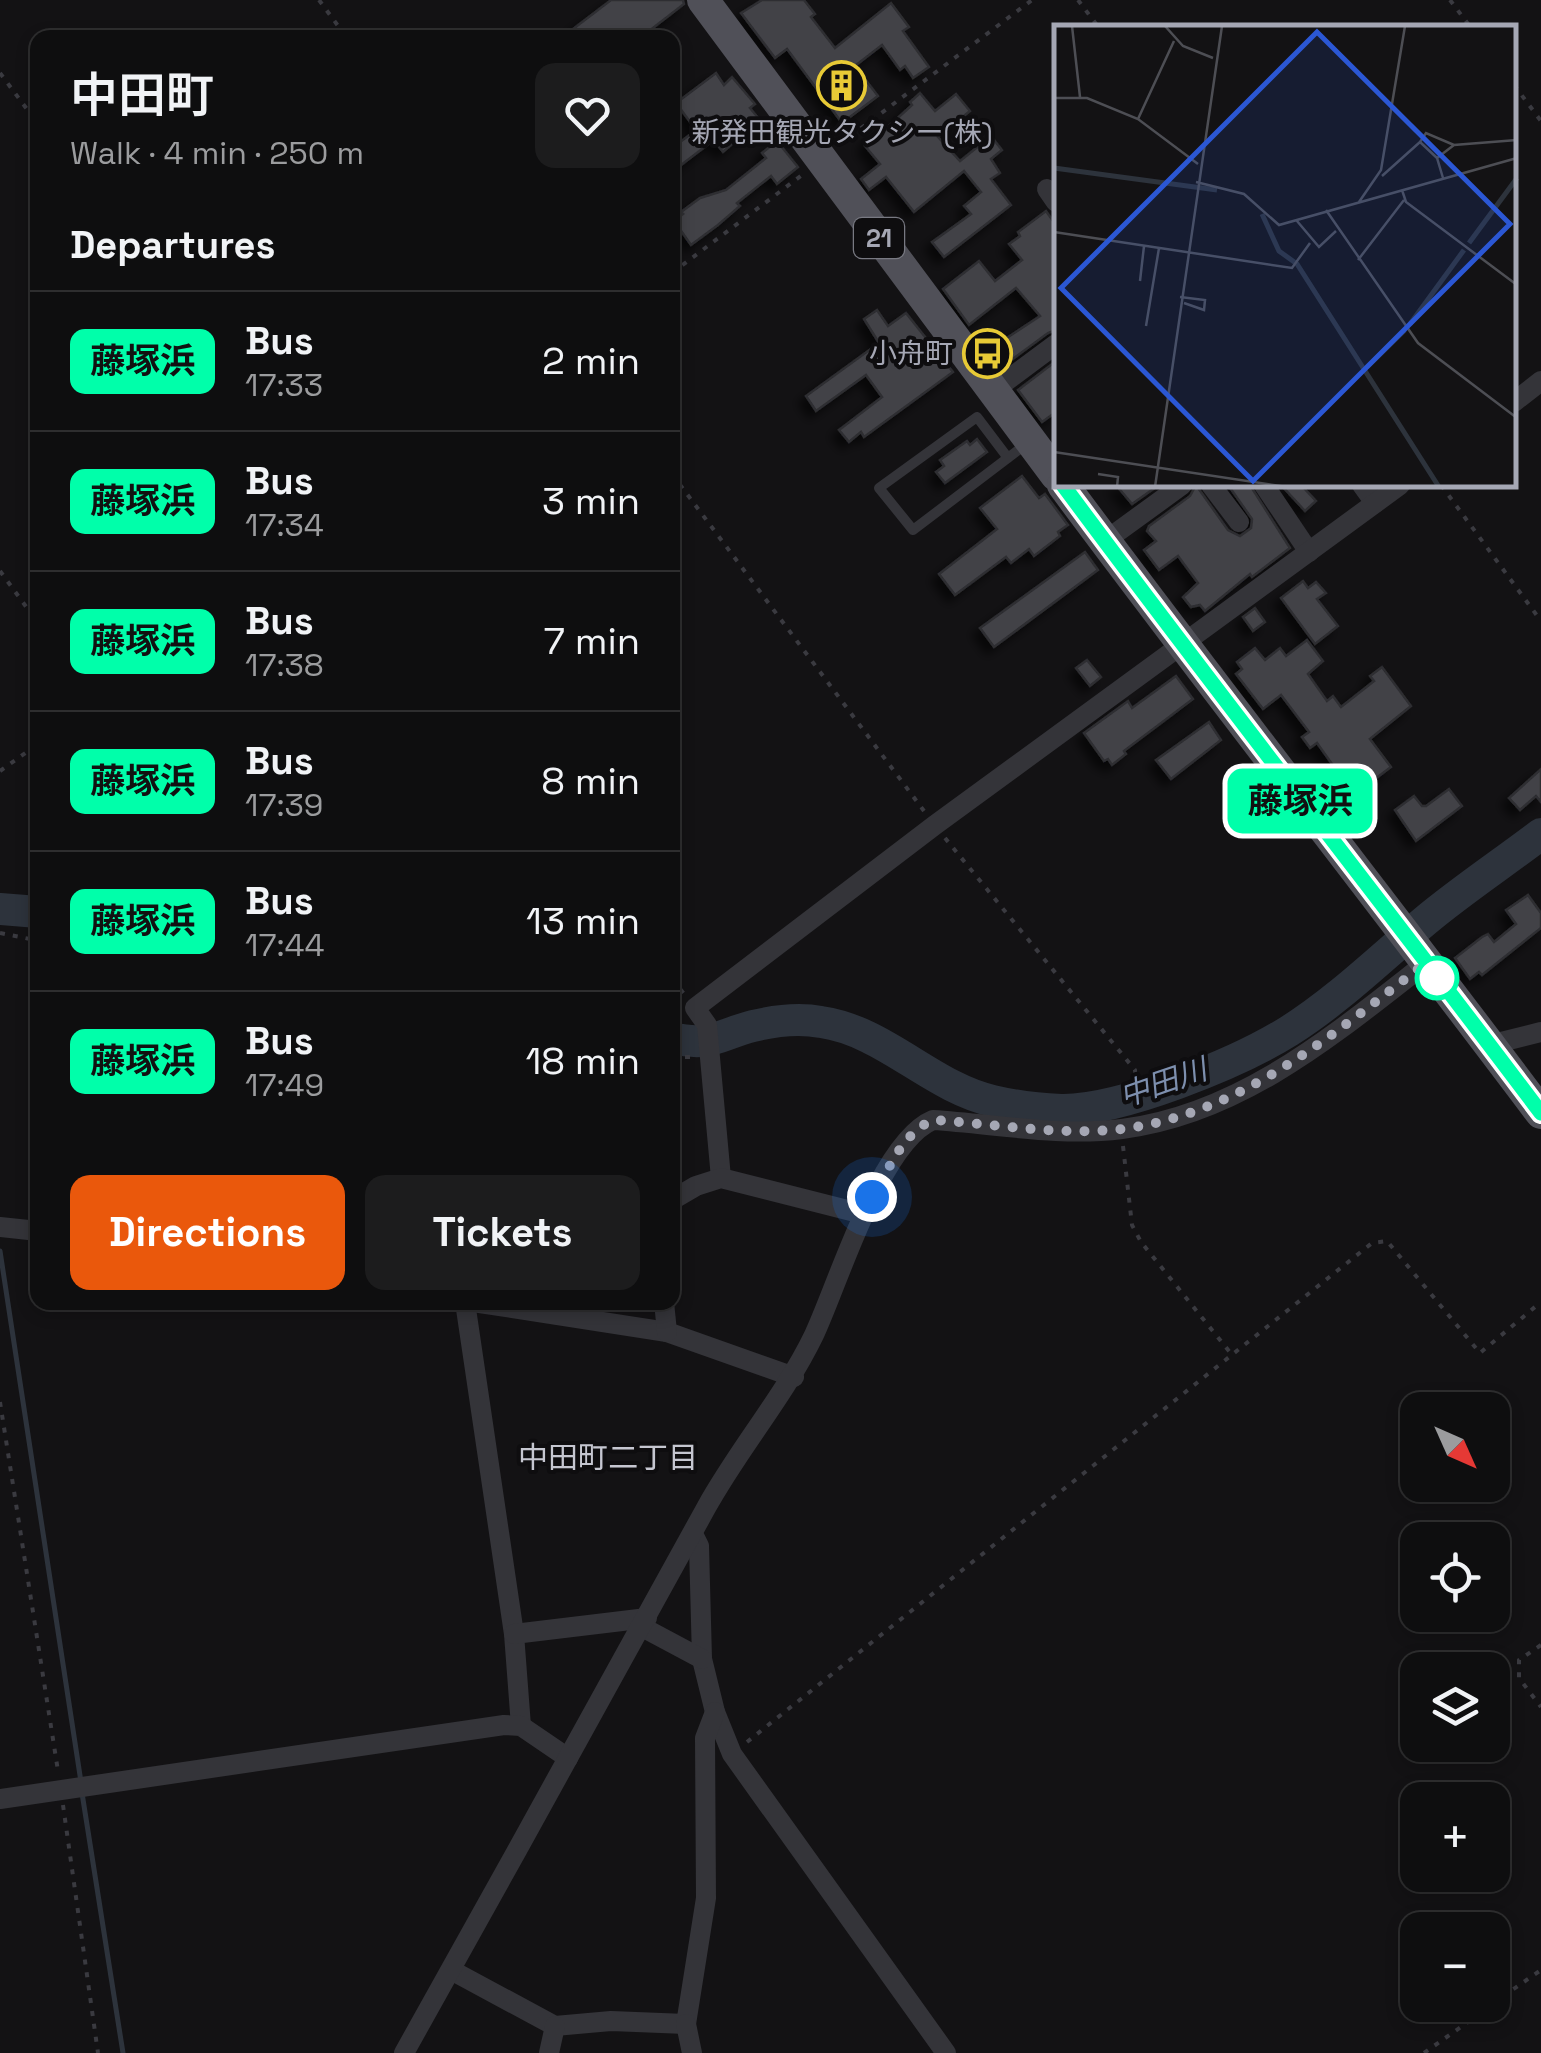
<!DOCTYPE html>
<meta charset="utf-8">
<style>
:root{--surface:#0e0e0f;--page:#1c1c1d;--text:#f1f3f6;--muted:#9b9c9e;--line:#2e2e2f;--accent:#ea580c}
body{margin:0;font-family:"Space Grotesk","Noto Sans JP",sans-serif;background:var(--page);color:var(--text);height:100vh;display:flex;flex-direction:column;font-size:38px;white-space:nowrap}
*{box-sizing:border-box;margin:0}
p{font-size:32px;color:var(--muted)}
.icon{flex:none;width:55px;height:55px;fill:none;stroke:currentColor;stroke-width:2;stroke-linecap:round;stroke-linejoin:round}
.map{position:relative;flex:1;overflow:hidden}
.panel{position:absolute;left:30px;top:30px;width:650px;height:1280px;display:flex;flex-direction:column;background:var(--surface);border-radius:20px;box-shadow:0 5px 15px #0003,0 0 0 2px var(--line)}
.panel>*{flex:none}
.badge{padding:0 20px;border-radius:15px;font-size:35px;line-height:65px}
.needle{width:65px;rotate:135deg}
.controls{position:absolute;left:1400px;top:1392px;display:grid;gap:20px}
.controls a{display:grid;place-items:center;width:110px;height:110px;border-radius:20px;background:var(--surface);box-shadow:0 5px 15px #0003,0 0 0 2px var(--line);font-size:50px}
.you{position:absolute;width:50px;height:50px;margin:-25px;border:8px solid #fff;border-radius:50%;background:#1a73e8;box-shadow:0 0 0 15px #1a73e833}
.map>.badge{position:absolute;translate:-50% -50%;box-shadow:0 0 0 5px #fff}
h2{padding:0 40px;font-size:38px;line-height:90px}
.round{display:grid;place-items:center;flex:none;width:105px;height:105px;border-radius:20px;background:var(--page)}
.overview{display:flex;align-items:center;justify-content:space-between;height:170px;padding:0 40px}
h1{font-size:48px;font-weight:600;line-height:75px}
.cta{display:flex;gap:20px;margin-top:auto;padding:20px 40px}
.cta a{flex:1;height:115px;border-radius:20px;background:var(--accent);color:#fff;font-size:40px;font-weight:600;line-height:115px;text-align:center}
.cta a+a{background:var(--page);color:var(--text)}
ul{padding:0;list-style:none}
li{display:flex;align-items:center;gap:30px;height:140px;padding:0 40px;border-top:2px solid var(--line)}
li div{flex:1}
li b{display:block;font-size:38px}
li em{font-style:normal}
li .badge{min-width:110px;font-weight:700;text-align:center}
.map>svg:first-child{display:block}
</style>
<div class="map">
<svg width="1541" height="2053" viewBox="0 0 1541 2053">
<defs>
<filter id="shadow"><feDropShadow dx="-7" dy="7" stdDeviation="5" flood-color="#0009"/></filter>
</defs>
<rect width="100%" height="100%" fill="#131214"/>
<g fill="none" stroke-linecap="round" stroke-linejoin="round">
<g stroke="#2d333c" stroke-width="5">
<polyline points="0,1251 81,1782"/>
<polyline points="82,1793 123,2053"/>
</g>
<g stroke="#2d333c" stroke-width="32">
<polyline points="0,909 38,912"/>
<path d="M672,1038c40,9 46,-3 81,-12 21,-5 46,-8 68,-4 64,9 110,65 172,79 21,5 46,8 68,9 59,1 177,-47 228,-79 49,-31 92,-73 136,-110 37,-31 78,-58 116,-87"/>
</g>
</g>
<g fill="#424247" stroke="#2d2d30" stroke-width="2.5" filter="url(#shadow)">
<polygon points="611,0 683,0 684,4 640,38 580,38 573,29"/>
<polygon points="762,0 804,0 815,14 811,17 835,48 891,3 909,27 903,31 929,67 913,78 905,66 900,70 882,45 855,66 878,96 842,123 787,49 775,58 741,13"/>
<polygon points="716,73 724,85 732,77 755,104 750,108 760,120 723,152 715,142 710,143 672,172 672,148 696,130 676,103"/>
<polygon points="920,93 935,111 956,94 970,111 938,137 960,161 991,136 1002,150 991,159 1000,173 991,179 1011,205 944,257 932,242 971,214 964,206 981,192 964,171 914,212 886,177 869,190 861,179 880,164 865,146 869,143 867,140 879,130 881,133 912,105 910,102"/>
<polygon points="777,141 798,167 777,184 771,176 737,203 740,206 718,225 691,245 674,221 683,214 681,212 700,198 726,190 766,158 762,153"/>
<polygon points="1046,211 1056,225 1056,330 1048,333 1006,364 993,347 1040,316 1016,288 969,325 943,289 979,261 995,281 1022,260 1009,244 1020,236 1018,232"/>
<polygon points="877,310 888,326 906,313 953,372 864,437 861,432 849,442 839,430 882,397 866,375 816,411 806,396 879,343 864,319"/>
<polygon points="1056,361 1056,412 1042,422 1018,390"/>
<polygon points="977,439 987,452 945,483 936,472 944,466 940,460 967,441 970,445"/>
<polygon points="1022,476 1039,498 1045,494 1068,525 1058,532 1060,536 1034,556 1029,549 1011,563 1006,557 955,595 939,574 997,529 980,508"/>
<polygon points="1116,485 1159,485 1132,504"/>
<polygon points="1196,485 1228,530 1240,536 1251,528 1252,519 1228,485 1250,485 1290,548 1252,577 1250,574 1205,611 1200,605 1191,607 1183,597 1198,583 1178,556 1159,570 1144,550 1156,541 1147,531 1149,526 1190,496"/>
<polygon points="1281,485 1301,485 1316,501 1305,511"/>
<polygon points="1085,552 1098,570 994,647 980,628"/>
<polygon points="1303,581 1308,588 1316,582 1326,593 1317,599 1338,626 1315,644 1281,598"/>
<polygon points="1255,608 1265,622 1253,631 1243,617"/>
<polygon points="1307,640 1323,661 1308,674 1327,701 1333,696 1341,707 1374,681 1370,676 1382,667 1411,706 1370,739 1391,767 1354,795 1317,743 1310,748 1302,737 1309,732 1281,695 1263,709 1236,674 1242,669 1237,662 1255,648 1265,660 1280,648 1286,656"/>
<polygon points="1087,660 1101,677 1090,686 1076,668"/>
<polygon points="1176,676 1193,699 1124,751 1126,754 1112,765 1108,759 1104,761 1084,733 1128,701 1132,708"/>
<polygon points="1209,722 1221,740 1171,779 1156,760"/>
<polygon points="1541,769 1541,802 1536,796 1520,810 1509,798"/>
<polygon points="1449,789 1462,806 1416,841 1395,810 1414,796 1422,806 1426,806"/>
<polygon points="1528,895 1541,913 1541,928 1482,975 1479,972 1470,979 1455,958 1482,937 1488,934 1494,942 1516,924 1506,910"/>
</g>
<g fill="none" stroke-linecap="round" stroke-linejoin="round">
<g stroke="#3a3a40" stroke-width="4" stroke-dasharray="5 8" stroke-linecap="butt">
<polyline points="319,0 347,38"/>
<polyline points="1078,0 1099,28"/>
<polyline points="1450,0 1471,28"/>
<polyline points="0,73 38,124"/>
<polyline points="1514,85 1541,121"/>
<polyline points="840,144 1032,0"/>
<polyline points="672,273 802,175"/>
<polyline points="672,474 924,811"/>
<polyline points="1441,485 1541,621"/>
<polyline points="0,571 38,623"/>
<polyline points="0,771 38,744"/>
<polyline points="945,838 1135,1070 1137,1105"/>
<polyline points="0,933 30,939 38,935"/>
<polyline points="672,979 685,995"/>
<polyline points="672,1057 694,1057"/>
<polyline points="1123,1146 1132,1225 1141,1242 1233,1356"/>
<polyline points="0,1402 58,1771"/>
<polyline points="1541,1645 1519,1660 1519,1678 1541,1707"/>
<polyline points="747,1742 1372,1243 1387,1241 1480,1353 1541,1302"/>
<polyline points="63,1805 98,2053"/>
<polyline points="1492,2004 1541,1970"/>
<polyline points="1424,2053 1492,2005"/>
</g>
<polyline stroke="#343439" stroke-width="10" points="1008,458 977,417 879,488 913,530 1025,445"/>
<g stroke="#343439" stroke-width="20">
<polyline points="1047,189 1056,202"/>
<polyline points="993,391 1056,344"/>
<polyline points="1514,402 1541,381"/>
<polyline points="1211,485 1239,522"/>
<polyline points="1264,485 1309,552"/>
<polyline points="1362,485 1375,503"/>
<polyline points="1105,541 1182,485"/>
<polyline points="1489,1045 1541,1032"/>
<polyline points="721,1178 707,1025 695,1008 935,825 1400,485"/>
<polyline points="672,1200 696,1186 721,1178 863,1214"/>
<polyline points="0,1227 38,1231"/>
<polyline points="465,1302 514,1634 521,1726"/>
<polyline points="473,1302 667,1332 794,1377"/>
<polyline points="664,1302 667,1332"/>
<polyline points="693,1534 699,1546 702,1659 715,1712 732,1754 946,2053"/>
<polyline points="642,1627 702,1659"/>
<polyline points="514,1634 647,1618"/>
<polyline points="0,1799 504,1725 521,1726 568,1758"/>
<polyline points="451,1970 555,2026 611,2021 686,2024 706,1898 705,1738 715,1712"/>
<polyline points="686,2024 692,2053"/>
<path d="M404,2053c102,-181 201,-363 302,-545 33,-60 78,-111 108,-173 25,-53 66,-193 119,-215 63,4 126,17 189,9 119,-15 213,-95 304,-166"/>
<polyline points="549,2053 555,2026"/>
</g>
<g stroke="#505058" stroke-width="32">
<polyline points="703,0 1056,475"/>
<path d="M1063,485c157,211 320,418 478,628"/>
</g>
</g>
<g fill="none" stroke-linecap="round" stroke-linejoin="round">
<defs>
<path id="line" d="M1063,485c157,212 320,418 478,628"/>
</defs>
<use href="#line" stroke="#fff" stroke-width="22"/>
<use href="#line" stroke="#0fa" stroke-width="15"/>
<path stroke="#a5a7b4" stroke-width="10" stroke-dasharray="0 18" d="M872,1197c17,-27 30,-64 61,-77 63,4 126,16 189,9 120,-15 212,-96 304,-166l11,15"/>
</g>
<defs>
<symbol id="building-ring" viewBox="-11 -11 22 22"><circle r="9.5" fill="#0e0d0f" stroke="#e8ca36" stroke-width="1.5"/><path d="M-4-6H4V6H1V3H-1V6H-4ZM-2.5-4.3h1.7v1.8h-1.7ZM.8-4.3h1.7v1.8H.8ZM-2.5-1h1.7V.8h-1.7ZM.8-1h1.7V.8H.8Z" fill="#e8ca36"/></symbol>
<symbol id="bus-ring" viewBox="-11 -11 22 22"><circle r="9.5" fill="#0e0d0f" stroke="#e8ca36" stroke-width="1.5"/><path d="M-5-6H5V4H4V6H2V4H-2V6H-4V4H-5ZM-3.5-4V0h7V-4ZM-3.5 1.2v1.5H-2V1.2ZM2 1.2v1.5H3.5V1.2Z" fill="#e8ca36"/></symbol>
</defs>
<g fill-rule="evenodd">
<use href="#building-ring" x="814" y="58" width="55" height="55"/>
<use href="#bus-ring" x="960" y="326" width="55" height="55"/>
</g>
<circle fill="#fff" stroke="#0fa" stroke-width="5" cx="1437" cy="978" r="20"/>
<g text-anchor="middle" stroke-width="8" stroke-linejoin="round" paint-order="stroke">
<rect fill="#0e0d0f" stroke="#787982" stroke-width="2.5" x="854" y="218" width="50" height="40" rx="8"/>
<g font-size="25" font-weight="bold" fill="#a5a7b4">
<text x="879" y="247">21</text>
</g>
<g font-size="28" fill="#a5a7b4" stroke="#0e0d0f">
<text x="842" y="142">新発田観光タクシー(株)</text>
<text x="953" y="363" text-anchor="end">小舟町</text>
</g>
<g font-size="30" font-style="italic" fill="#7d8fae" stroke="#0e0d0f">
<text transform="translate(1163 1083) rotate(-19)" y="10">中田川</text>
</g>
<g font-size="30" fill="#c5c6d0" stroke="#0e0d0f">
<text x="608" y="1468">中田町二丁目</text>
</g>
</g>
<g transform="translate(1054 25)">
<rect width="462" height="462" fill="#131214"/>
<path fill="none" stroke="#2d333c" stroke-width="5" d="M0,143l163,22M208,189l17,37 18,13 142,223M415,218l48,-65M356,299l54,-74M313,342l38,-37"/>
<path fill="none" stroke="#4d4e54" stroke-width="2.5" d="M18,1l8,71M111,1l18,20 30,12M0,73h33l51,21 60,45M84,94l36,-78M366,117l6,-9 28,12M383,133l17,-13 63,-5M328,151l38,-34 17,16 6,20M142,157l48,12 35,31 238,-67M348,165l4,12 111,83M305,177l22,-32 24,-144M272,185l92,133 99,75M243,196l22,26 17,-16M0,207l238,36 18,-25M304,235l46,-60M86,256l4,-35M126,272l25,3 -1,10 -20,-7M92,301l13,-78M0,427l233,35M44,449l20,3 -1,10M101,462l67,-461"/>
<path fill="#2b57d4" fill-opacity="0.15" stroke="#2b57d4" stroke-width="5" d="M263,7l193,192 -257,257 -192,-193z"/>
<rect width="462" height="462" fill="none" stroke="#a5a7b4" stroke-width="5"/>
</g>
</svg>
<div class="controls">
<a><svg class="needle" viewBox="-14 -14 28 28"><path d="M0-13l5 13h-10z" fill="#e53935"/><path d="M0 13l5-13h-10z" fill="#9b9c9e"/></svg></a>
<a><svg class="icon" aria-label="locate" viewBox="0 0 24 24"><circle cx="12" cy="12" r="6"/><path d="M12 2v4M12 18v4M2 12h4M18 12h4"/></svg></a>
<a><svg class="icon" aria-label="layers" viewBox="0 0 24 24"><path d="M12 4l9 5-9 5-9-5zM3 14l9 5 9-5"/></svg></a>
<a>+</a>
<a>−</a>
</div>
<div class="you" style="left:872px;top:1197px"></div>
<b class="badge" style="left:1300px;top:801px;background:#0fa;color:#111">藤塚浜</b>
<section class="panel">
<div class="overview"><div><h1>中田町</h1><p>Walk · 4 min · 250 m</p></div><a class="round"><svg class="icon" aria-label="heart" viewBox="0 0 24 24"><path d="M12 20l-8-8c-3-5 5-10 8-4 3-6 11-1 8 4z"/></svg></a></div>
<h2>Departures</h2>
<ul>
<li><span class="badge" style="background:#0fa;color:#111">藤塚浜</span><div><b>Bus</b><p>17:33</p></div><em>2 min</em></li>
<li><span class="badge" style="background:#0fa;color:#111">藤塚浜</span><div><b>Bus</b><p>17:34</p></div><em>3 min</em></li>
<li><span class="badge" style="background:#0fa;color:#111">藤塚浜</span><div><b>Bus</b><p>17:38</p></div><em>7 min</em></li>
<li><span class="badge" style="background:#0fa;color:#111">藤塚浜</span><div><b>Bus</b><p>17:39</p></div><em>8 min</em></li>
<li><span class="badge" style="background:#0fa;color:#111">藤塚浜</span><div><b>Bus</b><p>17:44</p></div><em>13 min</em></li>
<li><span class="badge" style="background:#0fa;color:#111">藤塚浜</span><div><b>Bus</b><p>17:49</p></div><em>18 min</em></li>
</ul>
<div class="cta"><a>Directions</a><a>Tickets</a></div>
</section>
</div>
